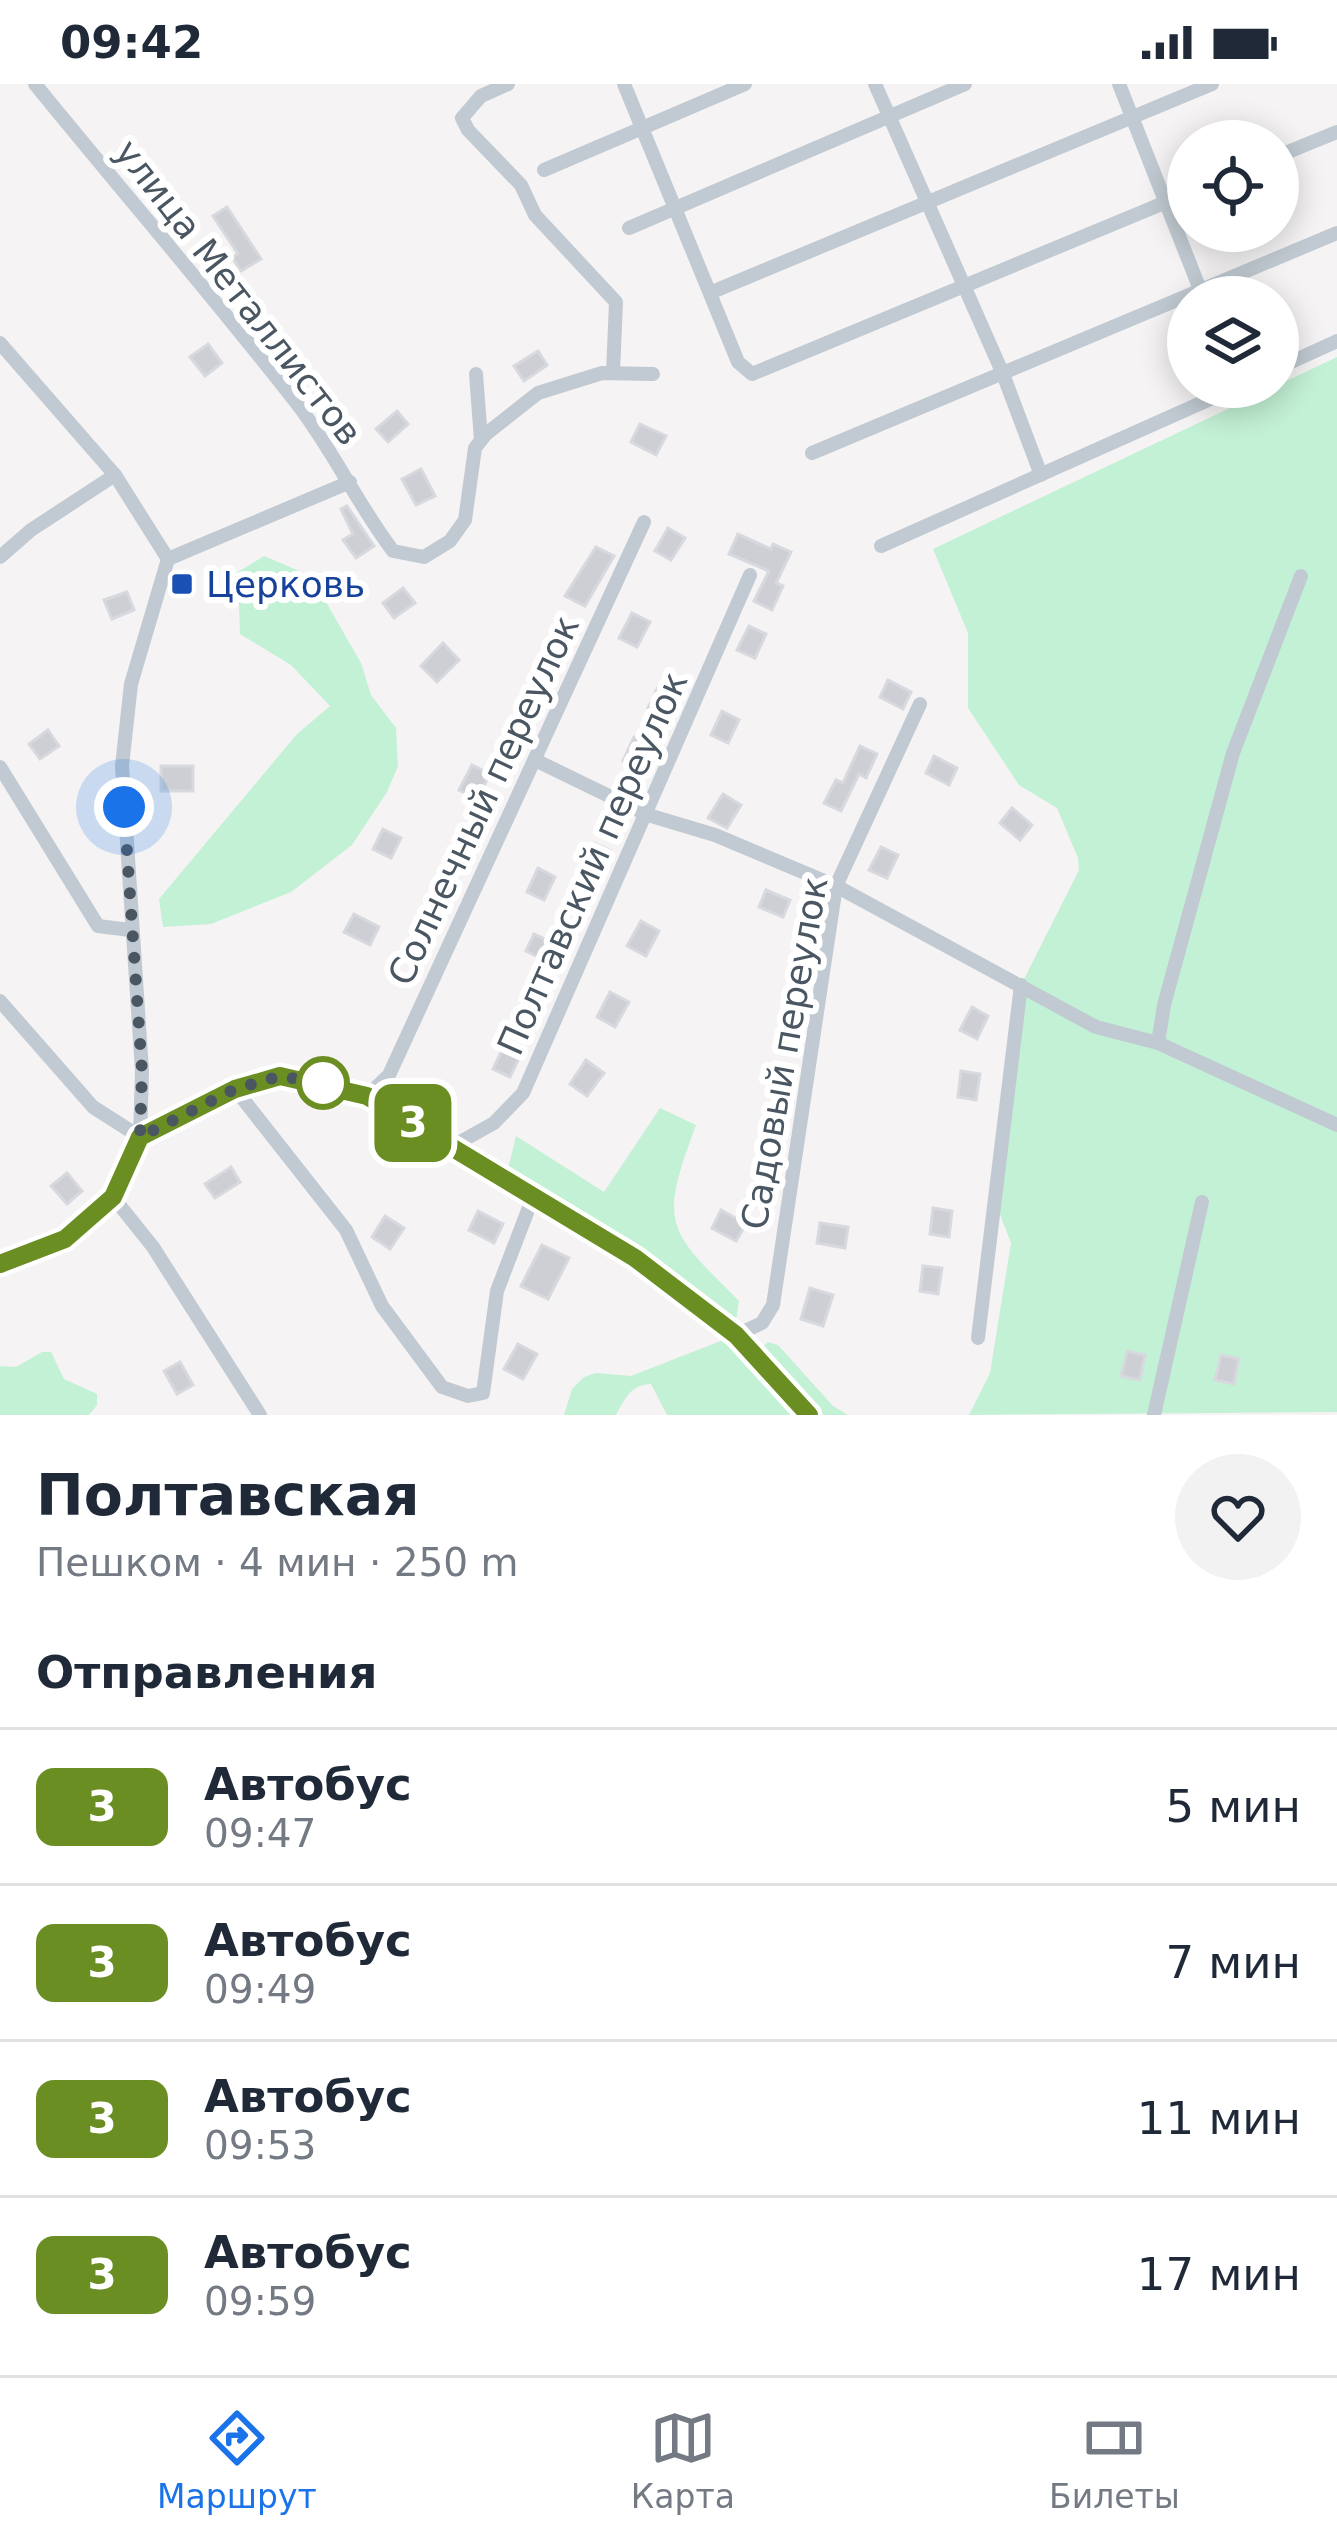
<!DOCTYPE html>
<html lang="ru">
<meta charset="utf-8">
<style>
:root{--surface:#fff;--page:#f2f2f3;--text:#1f2937;--muted:#747a83;--line:#e0e1e3;--accent:#1a73e8}
body{margin:0;font-family:"DejaVu Sans",sans-serif;background:var(--page);color:var(--text);height:100vh;display:flex;flex-direction:column;font-size:45px;white-space:nowrap}
*{box-sizing:border-box;margin:0}
p{font-size:39px;color:var(--muted)}
.icon{flex:none;width:66px;height:66px;fill:none;stroke:currentColor;stroke-width:2;stroke-linecap:round;stroke-linejoin:round}
.map{position:relative;height:1331px;overflow:hidden}
.drawer{display:flex;flex-direction:column;background:var(--surface);flex:1}
.drawer>*{flex:none}
.badge{padding:0 24px;border-radius:18px;font-size:42px;line-height:78px}
.controls{position:absolute;left:1167px;top:36px;display:grid;gap:24px}
.controls a{display:grid;place-items:center;width:132px;height:132px;border-radius:50%;background:var(--surface);box-shadow:0 6px 30px #0003;font-size:60px}
.you{position:absolute;width:60px;height:60px;margin:-30px;border:9px solid #fff;border-radius:50%;background:#1a73e8;box-shadow:0 0 0 18px #1a73e833}
.map>.badge{position:absolute;translate:-50% -50%;box-shadow:0 0 0 6px #fff}
h2{padding:0 36px;font-size:45px;line-height:108px}
.round{display:grid;place-items:center;flex:none;width:126px;height:126px;border-radius:63px;background:var(--page)}
.head{display:flex;align-items:center;justify-content:space-between;height:204px;padding:0 36px}
h1{font-size:57px;font-weight:700;line-height:90px}
ul{padding:0;list-style:none}
li{display:flex;align-items:center;gap:36px;height:156px;padding:0 36px;border-top:3px solid var(--line)}
li div{flex:1}
li b{display:block;font-size:45px}
li em{font-style:normal}
li .badge{min-width:132px;font-weight:700;text-align:center}
.status{display:flex;justify-content:space-between;align-items:center;height:84px;padding:0 60px;background:var(--surface);direction:ltr}
.status svg{height:33px;fill:currentColor}
.tabs{display:flex;justify-content:space-around;align-items:center;height:168px;border-top:3px solid var(--line);background:var(--surface);font-size:33px;color:var(--muted)}
.tabs a{display:grid;justify-items:center;gap:6px}
.tabs .active{color:var(--accent)}
.map>svg:first-child{display:block}
</style>
<div class="status"><b>09:42</b><svg viewBox="0 0 49 12"><path d="M0 12V9h3v3zM5 12V6h3v6zM10 12V3h3v9zM15 12V0h3v12zM26 1h20v11H26zM47 4h2v5h-2z"/></svg></div>
<div class="map">
<svg width="1337" height="1331" viewBox="0 0 1337 1331">
<rect width="100%" height="100%" fill="#f5f3f3"/>
<g fill="#c3f1d5">
<polygon points="1337,273 1337,1328 969,1331 990,1289 1011,1159 994,1115 1021,901 1079,786 1078,774 1057,724 1019,701 968,624 968,549 933,465"/>
<polygon points="264,472 311,492 361,579 371,611 396,644 398,682 387,708 352,761 291,808 211,840 163,843 159,815 297,650 330,622 291,581 240,550 238,488"/>
<path d="M660,1024l36,17c-37,100 -30,103 43,176l-4,26 -81,-66 -147,-88 9,-37 88,56z"/>
<path d="M736,1251l75,80h-144l-16,-31c-21,1 -26,15 -35,31h-52l8,-26 12,-12 12,-4 35,3z"/>
<polygon points="768,1258 778,1261 833,1322 848,1331 822,1331 764,1273 762,1263"/>
<polygon points="42,1268 51,1268 64,1295 97,1310 97,1321 89,1331 0,1331 0,1282 16,1283"/>
</g>
<g fill="#cdcfd5" stroke="#d7d9de" stroke-width="3">
<polygon points="227,123 261,175 241,187 232,173 238,170 213,132"/>
<polygon points="208,260 222,279 205,292 190,273"/>
<polygon points="538,267 547,281 524,297 514,282"/>
<polygon points="397,327 408,340 388,358 376,345"/>
<polygon points="640,340 666,352 656,371 631,358"/>
<polygon points="421,385 435,412 416,421 402,395"/>
<polygon points="347,422 374,462 356,474 343,456 353,450 341,425"/>
<polygon points="668,444 685,454 671,476 655,467"/>
<polygon points="738,450 771,465 773,460 791,468 776,499 783,502 772,526 754,517 769,487 729,470"/>
<polygon points="596,463 614,472 585,522 565,512"/>
<polygon points="403,504 415,519 394,534 383,519"/>
<polygon points="127,508 134,526 112,535 104,516"/>
<polygon points="632,529 650,538 637,563 619,554"/>
<polygon points="749,542 766,550 755,574 737,566"/>
<polygon points="443,559 459,576 437,598 421,582"/>
<polygon points="888,596 911,608 903,625 880,613"/>
<polygon points="659,601 676,609 665,632 648,624"/>
<polygon points="722,627 739,636 728,659 711,651"/>
<polygon points="48,646 59,662 40,675 29,660"/>
<polygon points="634,653 651,662 640,685 623,677"/>
<polygon points="860,662 877,670 866,694 859,690 841,727 824,719 836,696 843,699"/>
<polygon points="934,672 957,684 949,701 926,689"/>
<polygon points="472,681 490,690 477,715 459,706"/>
<rect x="161" y="682" width="32" height="25"/>
<polygon points="723,710 741,721 727,744 708,734"/>
<polygon points="1012,724 1032,741 1020,756 1000,739"/>
<polygon points="383,745 401,754 391,774 373,765"/>
<polygon points="594,759 611,767 600,790 583,782"/>
<polygon points="881,763 898,771 887,794 869,786"/>
<polygon points="538,784 555,793 544,816 527,808"/>
<polygon points="766,806 790,816 783,833 759,823"/>
<polygon points="354,830 379,843 370,861 344,848"/>
<polygon points="641,837 659,847 646,872 627,862"/>
<polygon points="534,850 558,861 550,878 526,867"/>
<polygon points="610,908 629,918 615,943 597,933"/>
<polygon points="972,923 988,932 977,955 960,946"/>
<polygon points="504,962 521,970 510,993 493,985"/>
<polygon points="586,976 604,989 587,1012 570,1000"/>
<polygon points="961,987 980,990 976,1016 958,1013"/>
<polygon points="231,1083 240,1098 215,1114 205,1100"/>
<polygon points="67,1089 82,1107 67,1120 51,1102"/>
<polygon points="933,1124 952,1127 949,1153 930,1150"/>
<polygon points="721,1126 746,1140 736,1157 712,1144"/>
<polygon points="478,1127 503,1140 494,1159 469,1146"/>
<polygon points="385,1132 404,1144 390,1165 372,1153"/>
<polygon points="820,1139 848,1143 845,1164 817,1159"/>
<polygon points="542,1161 569,1174 548,1215 521,1202"/>
<polygon points="923,1182 942,1184 938,1210 920,1207"/>
<polygon points="810,1204 833,1211 823,1242 801,1235"/>
<polygon points="518,1260 537,1270 523,1295 504,1285"/>
<polygon points="1127,1267 1145,1271 1140,1296 1121,1292"/>
<polygon points="1221,1271 1239,1275 1234,1300 1215,1296"/>
<polygon points="180,1278 193,1301 177,1310 164,1287"/>
</g>
<g fill="none" stroke-linecap="round" stroke-linejoin="round">
<g stroke="#c1cad2" stroke-width="14">
<path d="M35,0c87,107 178,212 263,321 36,47 60,100 95,146l31,6 26,-16 15,-21 10,-72 11,-14 52,-41 64,-20 51,1"/>
<polyline points="508,0 481,12 462,34 468,46 521,101 535,131 616,218 613,289"/>
<polyline points="624,0 738,278 752,290 1188,109"/>
<polyline points="875,0 1003,290 1041,391"/>
<polyline points="1119,0 1203,213"/>
<polyline points="1278,72 1337,48"/>
<polyline points="544,86 745,0"/>
<polyline points="629,144 965,0"/>
<polyline points="712,208 1212,0"/>
<polyline points="0,259 115,391 168,475 131,600 122,682 142,987 140,1053 113,1113 65,1155 0,1180"/>
<polyline points="1278,284 1337,257"/>
<polyline points="476,290 481,356"/>
<polyline points="812,369 1337,149"/>
<polyline points="881,462 1237,303"/>
<polyline points="0,473 31,446 115,391"/>
<polyline points="168,475 350,398"/>
<polyline points="1301,492 1233,669 1164,921 1158,959 1337,1041"/>
<polyline points="535,676 648,731 715,751 836,802 1096,943 1158,959"/>
<polyline points="0,683 98,842 130,846"/>
<polyline points="0,917 93,1023 140,1053"/>
<polyline points="235,1005 346,1146 382,1222 442,1303 468,1312 483,1309 497,1207 533,1113"/>
<polyline points="367,1012 389,991 644,438"/>
<polyline points="140,1053 235,1005 280,992 367,1012 635,1173 736,1251 810,1331"/>
<polyline points="453,1062 494,1039 523,1009 750,491"/>
<polyline points="113,1113 153,1163 260,1331"/>
<polyline points="736,1251 762,1239 773,1221 836,802 920,620"/>
<polyline points="978,1254 1021,901"/>
<polyline points="1154,1331 1202,1118"/>
</g>
</g>
<g fill="none" stroke-linecap="round" stroke-linejoin="round">
<defs>
<polyline id="line" points="0,1180 65,1155 113,1113 140,1053 235,1005 280,992 367,1012 635,1174 736,1251 809,1331"/>
</defs>
<use href="#line" stroke="#fff" stroke-width="27"/>
<use href="#line" stroke="#6b8e23" stroke-width="18"/>
<polyline stroke="#4a5661" stroke-width="12" stroke-dasharray="0 21.6" points="124,723 142,987 140,1053 235,1005 280,992 327,1000 323,999"/>
</g>
<rect fill="#1a4fb4" stroke="#fff" stroke-width="4.5" x="170" y="488" width="24" height="24" rx="6"/>
<circle fill="#fff" stroke="#6b8e23" stroke-width="6" cx="323" cy="999" r="24"/>
<g text-anchor="middle" stroke-width="12" stroke-linejoin="round" paint-order="stroke">
<g font-size="36" fill="#4a5661" stroke="#fff">
<text transform="translate(239 208) rotate(52)" y="13">улица Металлистов</text>
<text transform="translate(483 716) rotate(-65)" y="13">Солнечный переулок</text>
<text transform="translate(592 779) rotate(-66)" y="13">Полтавский переулок</text>
<text transform="translate(784 969) rotate(-80)" y="13">Садовый переулок</text>
</g>
<g font-size="36" fill="#164399" stroke="#fff" text-anchor="start">
<text x="206" y="513">Церковь</text>
</g>
</g>
</svg>
<div class="controls">
<a><svg class="icon" aria-label="locate" viewBox="0 0 24 24"><circle cx="12" cy="12" r="6"/><path d="M12 2v4M12 18v4M2 12h4M18 12h4"/></svg></a>
<a><svg class="icon" aria-label="layers" viewBox="0 0 24 24"><path d="M12 4l9 5-9 5-9-5zM3 14l9 5 9-5"/></svg></a>
</div>
<div class="you" style="left:124px;top:723px"></div>
<b class="badge" style="left:413px;top:1039px;background:#6b8e23;color:#fff">3</b>
</div>
<section class="drawer">
<div class="head"><div><h1>Полтавская</h1><p>Пешком · 4 мин · 250 m</p></div><a class="round"><svg class="icon" aria-label="heart" viewBox="0 0 24 24"><path d="M12 20l-8-8c-3-5 5-10 8-4 3-6 11-1 8 4z"/></svg></a></div>
<h2>Отправления</h2>
<ul>
<li><span class="badge" style="background:#6b8e23;color:#fff">3</span><div><b>Автобус</b><p>09:47</p></div><em>5 мин</em></li>
<li><span class="badge" style="background:#6b8e23;color:#fff">3</span><div><b>Автобус</b><p>09:49</p></div><em>7 мин</em></li>
<li><span class="badge" style="background:#6b8e23;color:#fff">3</span><div><b>Автобус</b><p>09:53</p></div><em>11 мин</em></li>
<li><span class="badge" style="background:#6b8e23;color:#fff">3</span><div><b>Автобус</b><p>09:59</p></div><em>17 мин</em></li>
</ul>
</section>
<nav class="tabs">
<a class="active"><svg class="icon" aria-label="directions" viewBox="0 0 24 24"><path d="M12 3l9 9-9 9-9-9zM9 14v-3h6M13 9l2 2-2 2"/></svg>Маршрут</a>
<a><svg class="icon" aria-label="map" viewBox="0 0 24 24"><path d="M3 6l6-2 6 2 6-2v14l-6 2-6-2-6 2zM9 4v14M15 6v14"/></svg>Карта</a>
<a><svg class="icon" aria-label="tickets" viewBox="0 0 24 24"><path d="M3 7h18v10H3zM15 7v10"/></svg>Билеты</a>
</nav>
